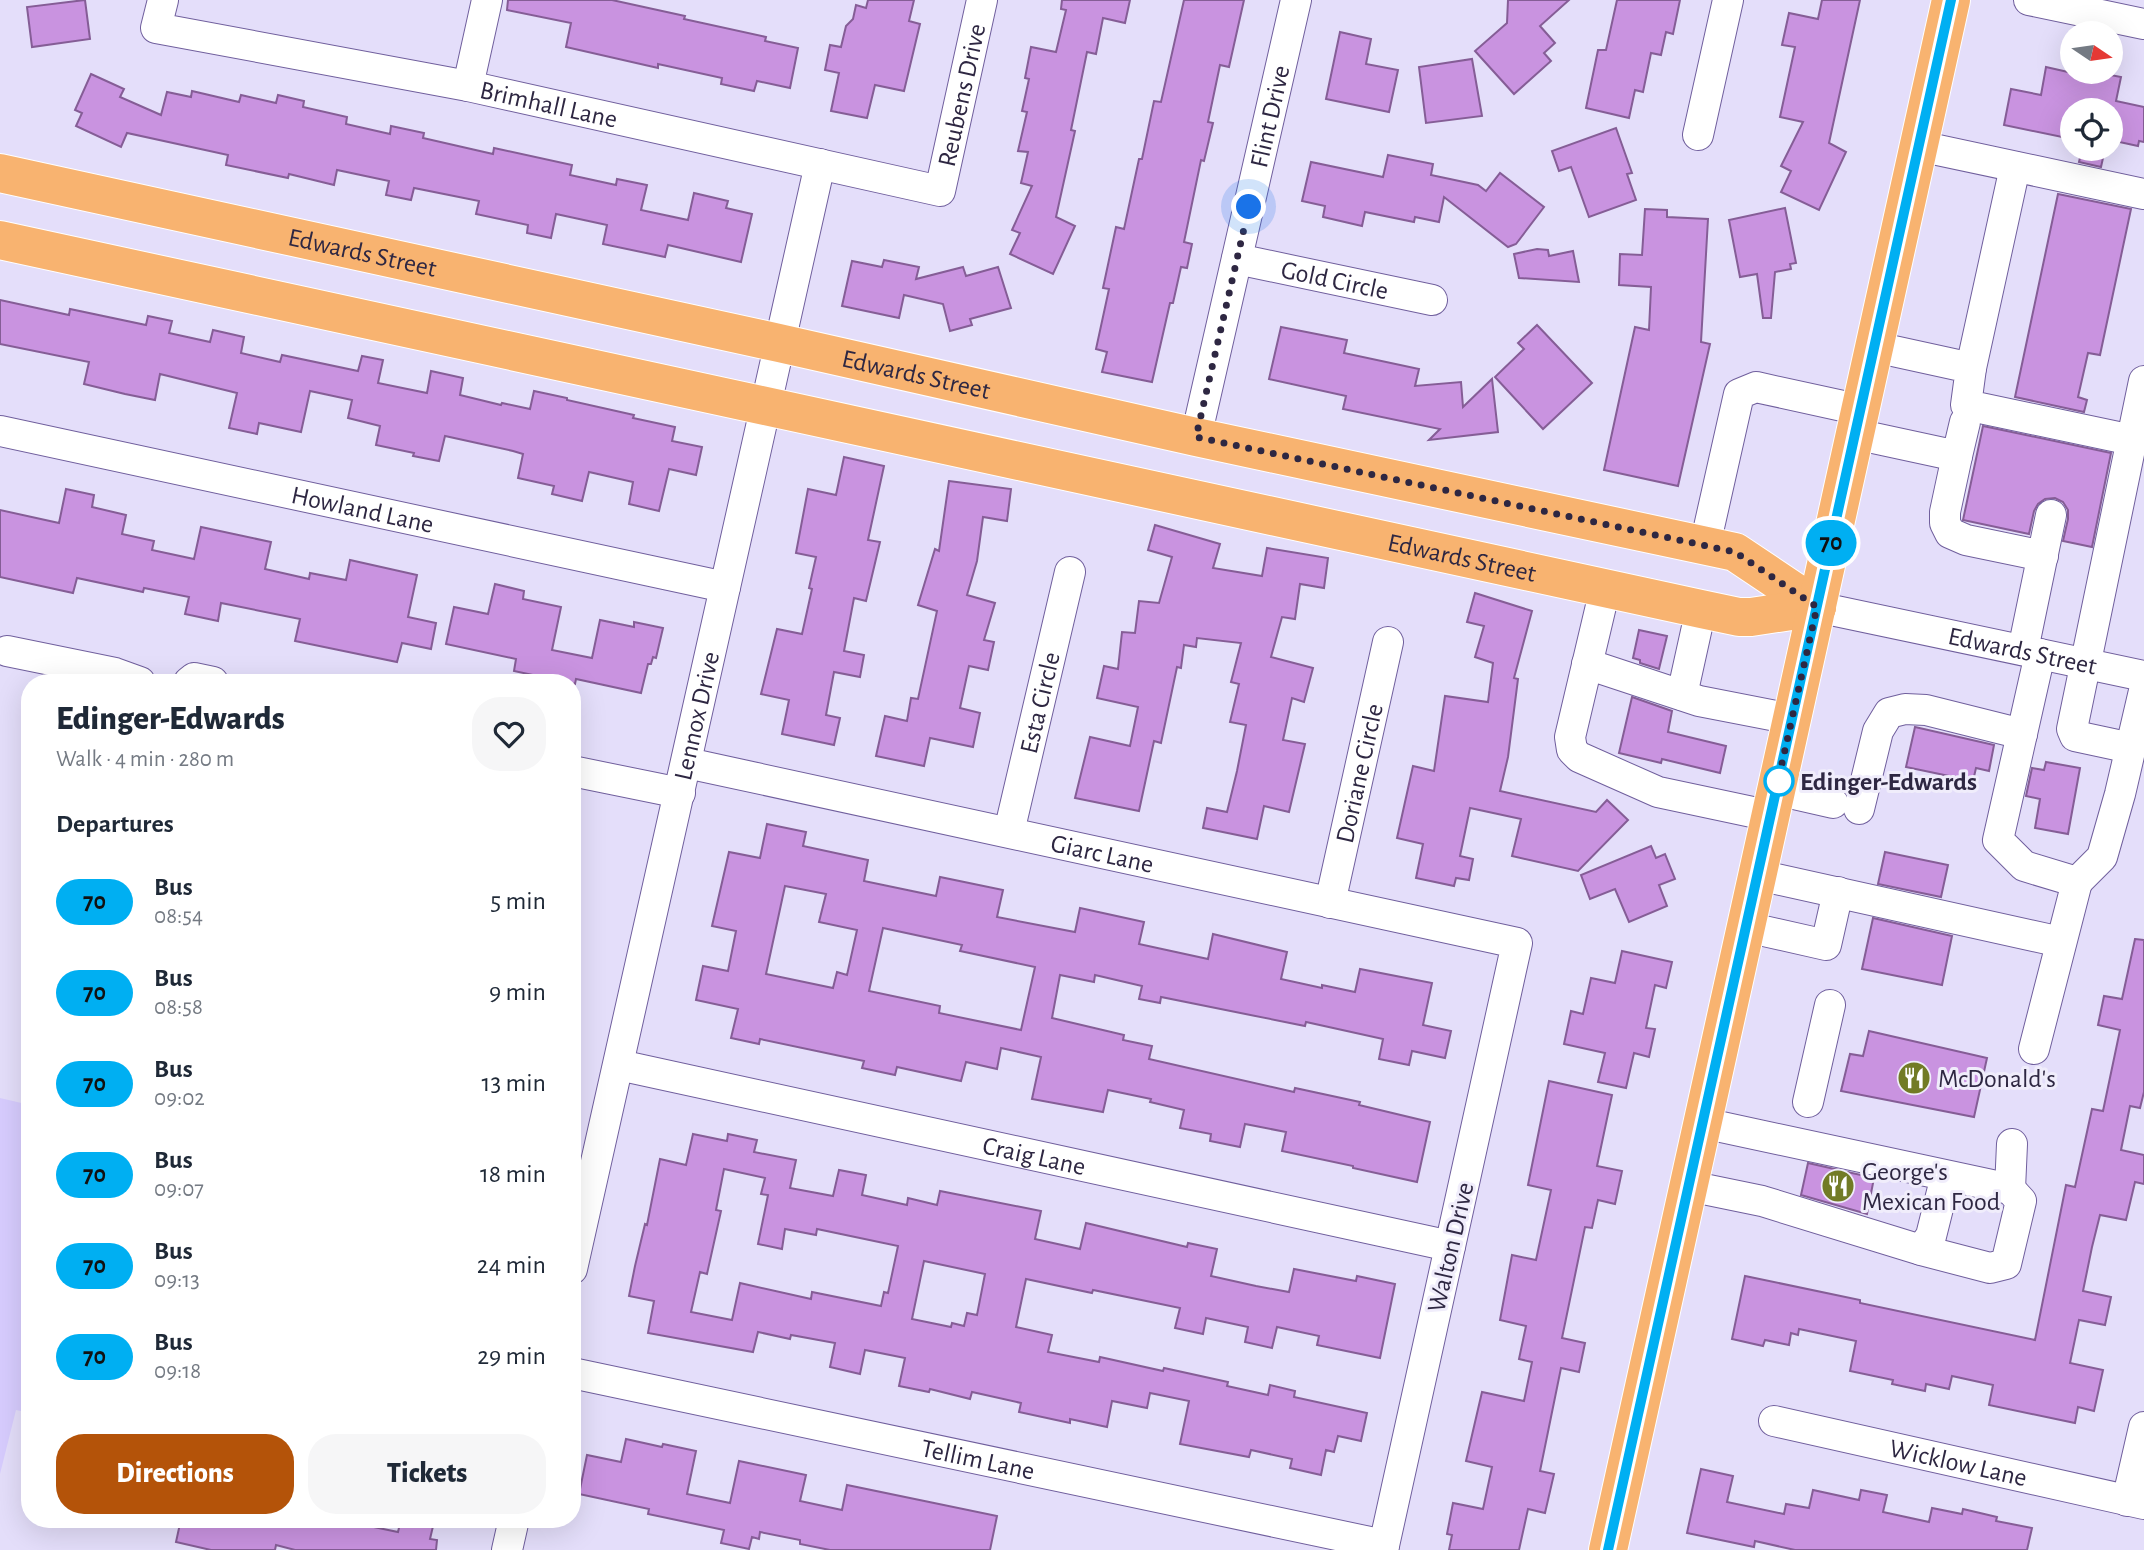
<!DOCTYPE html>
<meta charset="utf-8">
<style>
:root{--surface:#fff;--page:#f6f6f7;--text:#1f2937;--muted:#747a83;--accent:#b45309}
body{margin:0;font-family:"Alegreya Sans",sans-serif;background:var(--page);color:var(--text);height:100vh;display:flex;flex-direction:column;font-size:26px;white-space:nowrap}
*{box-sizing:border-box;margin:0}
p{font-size:23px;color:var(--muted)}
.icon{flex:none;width:38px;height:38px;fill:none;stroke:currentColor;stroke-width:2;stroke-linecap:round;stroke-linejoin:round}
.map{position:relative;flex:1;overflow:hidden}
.side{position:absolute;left:21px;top:674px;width:560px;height:854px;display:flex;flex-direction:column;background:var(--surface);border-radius:28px;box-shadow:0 7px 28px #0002}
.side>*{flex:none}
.badge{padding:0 14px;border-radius:23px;font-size:24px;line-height:46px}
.needle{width:46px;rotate:103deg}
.tools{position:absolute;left:2060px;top:21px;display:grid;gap:14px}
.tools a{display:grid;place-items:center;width:63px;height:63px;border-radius:50%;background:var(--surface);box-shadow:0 7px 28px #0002;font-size:35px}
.you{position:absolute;width:35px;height:35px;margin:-18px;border:5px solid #fff;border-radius:50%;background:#1a73e8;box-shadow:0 0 0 10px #1a73e833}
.map>.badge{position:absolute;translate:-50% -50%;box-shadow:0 0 0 4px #fff}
h2{padding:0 35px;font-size:26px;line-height:63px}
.round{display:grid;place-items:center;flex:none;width:74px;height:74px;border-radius:28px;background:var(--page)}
.head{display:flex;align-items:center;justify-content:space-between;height:119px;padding:0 35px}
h1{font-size:33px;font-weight:800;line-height:52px}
.cta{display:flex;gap:14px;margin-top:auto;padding:14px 35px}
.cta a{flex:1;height:80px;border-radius:28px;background:var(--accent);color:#fff;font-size:28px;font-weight:800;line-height:80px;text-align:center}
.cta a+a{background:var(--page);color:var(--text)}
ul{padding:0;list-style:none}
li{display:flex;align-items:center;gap:21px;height:91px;padding:0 35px}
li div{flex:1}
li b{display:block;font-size:26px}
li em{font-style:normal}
li .badge{min-width:77px;font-weight:700;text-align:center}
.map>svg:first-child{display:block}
</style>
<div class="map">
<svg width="2144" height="1550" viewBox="0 0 2144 1550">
<rect width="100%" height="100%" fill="#e4defa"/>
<polygon fill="#d7ccfe" points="0,1098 30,1105 30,1413 16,1410 0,1474"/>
<g fill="#c993e0" stroke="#855d96" stroke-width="2" fill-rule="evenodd">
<polygon points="85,0 90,39 32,47 27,7"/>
<polygon points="508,0 612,0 685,16 684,19 766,37 765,41 798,48 790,88 757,81 754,91 721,84 722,78 658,64 658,68 566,47 571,23 507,10"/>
<polygon points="868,0 914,0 909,21 920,24 904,91 875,85 867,118 831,111 839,73 825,70 830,45 841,47 846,26 853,19 856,5 866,8"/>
<polygon points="1062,0 1130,0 1125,23 1103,18 1096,54 1087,52 1071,130 1075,131 1056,217 1075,226 1053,274 1010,254 1020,233 1012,230 1032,186 1021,183 1028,152 1018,151 1027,112 1022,111 1029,79 1025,78 1031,47 1056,52 1066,10 1061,9"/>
<polygon points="1184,0 1244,0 1229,67 1220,65 1208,122 1213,123 1204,161 1201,160 1184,242 1192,244 1187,268 1181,267 1173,303 1170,303 1152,382 1102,372 1107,352 1096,349 1109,289 1103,288 1116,227 1124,229 1139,159 1142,159 1154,101 1161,102"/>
<polygon points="1508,0 1569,0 1540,26 1555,43 1544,53 1551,61 1514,94 1475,51 1507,23"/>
<polygon points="1617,0 1680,0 1673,34 1666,32 1661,55 1651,53 1643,92 1635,90 1629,118 1586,108 1598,50 1606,50"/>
<polygon points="1822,0 1860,0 1829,143 1846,152 1819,210 1781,192 1791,171 1781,166 1803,122 1780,117 1795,47 1782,45 1789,13 1818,19"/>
<polygon points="1340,32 1371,39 1366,64 1398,70 1389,112 1326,99"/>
<polygon points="1472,59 1482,116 1426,123 1419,67"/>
<polygon points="2046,67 2090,77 2091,72 2095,72 2121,77 2116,101 2144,107 2144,142 2139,141 2138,146 2110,140 2110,110 2072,110 2072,139 2004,125 2011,89 2041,95"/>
<polygon points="91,74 124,89 120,97 161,115 167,92 191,97 192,91 239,102 241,95 276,103 278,95 304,101 303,107 347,117 346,124 390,134 391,126 424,133 423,138 493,154 494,148 572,165 570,175 616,185 617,179 647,185 641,210 688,220 694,193 728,201 726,208 752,214 741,262 668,245 665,257 603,244 607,225 556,214 551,238 527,233 528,225 476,214 479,201 414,188 411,200 386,195 389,181 337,170 334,185 289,174 288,178 226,165 228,155 127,133 121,147 76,126 82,113 75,110"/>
<polygon points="1616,128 1632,173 1627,174 1636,200 1589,217 1571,167 1559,171 1552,151"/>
<polygon points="2082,149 2105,149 2101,167 2079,162"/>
<polygon points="1388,155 1433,164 1431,175 1478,185 1486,191 1500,173 1544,207 1516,244 1508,247 1444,197 1439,222 1415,217 1414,222 1365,212 1362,226 1323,217 1325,206 1302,201 1311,162 1383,177"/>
<polygon points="2058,194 2131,209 2100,355 2088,353 2078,397 2087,400 2084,412 2015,397"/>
<polygon points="1785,208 1796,263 1790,264 1791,269 1775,272 1771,318 1763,318 1757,274 1740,277 1729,220"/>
<polygon points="1645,209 1667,210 1667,217 1708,219 1701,342 1710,344 1678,486 1604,470 1635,327 1649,330 1651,287 1619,285 1620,254 1642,255"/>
<polygon points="1537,249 1548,250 1549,256 1573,251 1579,282 1519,278 1514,254"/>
<polygon points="884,260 919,267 916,279 963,267 966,276 998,267 1011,308 970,319 972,325 950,331 943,304 904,295 899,318 842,306 852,261 882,267"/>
<polygon points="0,300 69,315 70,309 146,325 148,316 172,321 169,333 210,342 213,330 244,337 241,353 280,362 282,355 358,371 362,356 383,360 378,383 427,393 431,371 463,378 460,395 501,405 502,403 530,409 534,391 567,398 567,400 634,415 633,418 675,427 672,441 702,447 696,475 669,469 659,511 629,504 633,482 589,472 582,501 552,494 554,486 518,478 523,454 513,451 445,436 439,461 413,456 414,453 376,445 380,426 348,418 352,400 310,391 301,432 259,423 257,434 229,428 237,393 160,374 155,400 125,394 84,384 89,362 0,344"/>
<polygon points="1537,325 1592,383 1543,429 1495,377 1524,349 1518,343"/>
<polygon points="1281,327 1347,340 1344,353 1419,369 1415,386 1461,382 1463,407 1492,379 1498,432 1429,440 1440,429 1343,409 1346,396 1269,379"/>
<polygon points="1983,426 2111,453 2092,547 2063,541 2068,519 2068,510 2063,502 2055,498 2045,499 2038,504 2034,511 2029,534 1963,520"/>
<polygon points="844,457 884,466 868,540 880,542 866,601 854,598 844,651 864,655 860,677 834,672 826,715 840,718 834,745 782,734 789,700 761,694 777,629 802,634 812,589 809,588 816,557 796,553 808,489 836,495"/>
<polygon points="949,481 1011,489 1007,521 983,517 977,561 967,595 995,603 984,640 994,642 988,670 969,666 960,708 980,713 973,747 930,738 924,766 876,756 885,716 907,721 911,698 918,699 937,611 918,605 935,549 939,551"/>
<polygon points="66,489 94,495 92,507 126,515 122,534 154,541 152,550 194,559 201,527 271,542 265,569 309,579 310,573 346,580 350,560 417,575 408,617 436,623 431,649 402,643 397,662 295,641 300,619 221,603 218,621 185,614 189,597 144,588 143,592 77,578 73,593 0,577 0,510 59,523"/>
<polygon points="1155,525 1220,544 1213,568 1262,576 1267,548 1328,558 1324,588 1300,584 1295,619 1282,617 1271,657 1313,668 1304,702 1292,698 1283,740 1305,744 1289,812 1264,806 1257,839 1203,828 1207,808 1227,812 1237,771 1246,725 1230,722 1239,684 1231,682 1241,643 1197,638 1196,647 1184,645 1181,668 1177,667 1161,743 1154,741 1139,811 1075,798 1090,737 1130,746 1138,707 1097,698 1104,666 1118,669 1122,632 1135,633 1139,601 1159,603 1172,557 1148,550"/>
<polygon points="495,584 524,591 523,599 561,607 552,650 592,658 600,620 634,627 634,622 663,628 656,658 653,657 651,664 648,664 641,693 576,679 575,684 514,671 516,659 446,644 454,607 488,614"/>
<polygon points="1475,593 1532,611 1514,678 1518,679 1508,757 1500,791 1596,812 1607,800 1628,820 1578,871 1512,856 1521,819 1470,808 1460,856 1473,859 1469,880 1456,878 1454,886 1416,878 1423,844 1397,838 1413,766 1434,771 1445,696 1488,702 1493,663 1475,657 1484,626 1467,622"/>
<polygon points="1639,630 1667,636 1659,669 1640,663 1640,660 1633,658"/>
<polygon points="1632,697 1672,711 1668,732 1726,746 1720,773 1662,759 1661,763 1619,753"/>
<polygon points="1915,727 1994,745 1989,771 1976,768 1973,781 1906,767"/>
<polygon points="2046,762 2080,768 2068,834 2035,828 2040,799 2026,796 2032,768 2044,770"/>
<path d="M767,824l39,8 -3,14 65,14 -4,21 72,15 4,-19 63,13 -6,27 78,15 5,-24 64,14 -5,22 69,15 5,-25 74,18 -6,27 41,9v-3l33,7 5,-23 72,14 -9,42 28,6 -6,27 -33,-7 -3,14 -30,-6 4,-20 -77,-17 -1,4 -144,-29 -1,6 -21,-4 3,-13 -47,-11 -1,7 -34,-7 -8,43 72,17 -1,5 29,6 -3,13 145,33 1,-4 65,14 -1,3 71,17 -13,60 -64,-14v-2l-71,-15 4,-19 -41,-8 -5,23 -30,-6 1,-7 -31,-6 4,-18 -34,-8 1,-3 -43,-9 -5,22 -71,-13 9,-42 -40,-9 -4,21 -31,-7 -5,19 -64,-14 -2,8 -33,-7 2,-7 -104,-22 -1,5 -28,-6 7,-29 -42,-9 7,-34 25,5 8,-40 -24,-5 17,-74 31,6zM785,886l41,8 -7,28 38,8 -10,45 -10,-3 -4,16 -67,-14zM883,928l79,17 -2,6 75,16 -14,63 -82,-17 1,-7 -71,-15z"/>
<polygon points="1651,846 1656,858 1665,854 1675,879 1659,885 1667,906 1629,922 1615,889 1590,899 1581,875"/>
<polygon points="1885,852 1948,865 1941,897 1878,884"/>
<polygon points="1873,918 1952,936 1942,985 1862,969"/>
<polygon points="2135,939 2144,940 2144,1092 2140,1108 2130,1106 2121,1150 2144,1155 2144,1184 2135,1182 2126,1220 2100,1215 2092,1247 2083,1291 2111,1297 2105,1325 2079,1320 2070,1363 2103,1370 2094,1411 2078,1407 2075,1423 1989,1405 1993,1385 1952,1376 1949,1389 1926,1384 1925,1391 1892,1384 1893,1380 1850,1371 1856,1341 1799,1329 1798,1335 1791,1333 1789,1345 1765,1340 1763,1346 1732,1339 1745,1276 1860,1300 1860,1303 2035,1340 2066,1185 2075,1187 2092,1109 2103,1111 2120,1030 2098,1025 2104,996 2122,999"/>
<polygon points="1622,951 1672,962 1666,988 1655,985 1646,1028 1655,1029 1649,1057 1634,1053 1626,1088 1598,1082 1605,1053 1564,1044 1571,1011 1583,1014 1591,978 1615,983"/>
<polygon points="1869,1031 1987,1058 1974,1117 1841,1091 1850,1054 1863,1056"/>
<polygon points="1549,1081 1612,1095 1597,1166 1622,1171 1615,1204 1598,1200 1592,1228 1585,1227 1562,1338 1585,1343 1579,1372 1561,1368 1540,1471 1554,1474 1545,1513 1528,1509 1519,1550 1449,1550 1452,1535 1447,1534 1453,1503 1483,1509 1492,1467 1466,1461 1482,1392 1524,1401 1532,1362 1519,1359 1526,1326 1500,1320 1512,1255 1536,1260 1551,1190 1528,1185"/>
<path d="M693,1134l34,7 1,-7 29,6 -3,12 42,8 -6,28 43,8 6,-26 27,5 -4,20 45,10 1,-7 29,7 3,-14 101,20 -6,28 45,10 6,-26 101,24 1,-4 29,6 -6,27 45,10 33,6 5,-23 62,12 1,-5 38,8 -15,74 -63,-13 2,-9 -42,-9 -5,21 -27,-6 3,-15 -42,-9 -3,16 -28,-6 5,-20 -87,-18 -1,3 -66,-14 -10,48 36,8 -4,17 51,10 1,-5 63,14 1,-3 64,14 -1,4 41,9 2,-10 25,6 -1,6 73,16 -6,28 -23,-5 -4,16 -8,-2 -5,25 -31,-7 2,-9 -41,-9 -2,7 -69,-13 9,-43 -39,-8 -3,15 -35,-7 -5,26 -37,-8v4l-51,-11 2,-9 -49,-11 -2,7 -40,-10 -1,3 -30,-6 6,-28 -40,-8 -5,24 -30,-7 5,-24 -44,-8 -1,4 -32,-7 -5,20 -105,-19 6,-32 -25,-5 6,-30 10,-42 2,1 13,-66 26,6zM724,1169l41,9 -4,16 7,1 -10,49 24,5 3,-20 31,6 1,-6 81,17 -10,47 -4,-1 -3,14 -69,-14 -1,7 -71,-16 -8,37 -41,-8 9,-40 7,2 14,-63 -5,-1zM924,1261l61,13 -8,41 -10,-2 -3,13 -12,-3 -1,4 -39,-8z"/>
<polygon points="1808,1163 1874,1178 1867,1214 1801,1195"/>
<polygon points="626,1439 662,1447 663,1444 696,1451 687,1494 730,1503 739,1461 806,1475 800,1501 842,1510 847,1485 997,1516 990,1550 830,1550 800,1544 800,1540 760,1532 759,1539 752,1537 749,1549 721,1543 724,1530 648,1514 649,1509 579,1494 587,1455 621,1462"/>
<polygon points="1701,1469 1733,1476 1727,1502 1784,1514 1786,1504 1809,1508 1813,1490 1859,1500 1861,1490 1887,1495 1883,1512 1929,1522 1932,1508 1962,1514 1963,1509 1997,1517 1996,1521 2032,1528 2027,1550 1795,1550 1755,1541 1754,1547 1687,1533"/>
<polygon points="181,1519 335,1519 398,1532 401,1519 419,1519 434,1522 430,1539 437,1540 436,1550 295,1550 276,1545 275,1550 211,1550 176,1542"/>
</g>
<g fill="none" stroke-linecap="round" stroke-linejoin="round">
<defs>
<g id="minor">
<path id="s1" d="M163,0l-7,28 312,58 472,105 42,-191"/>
<polyline points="2029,0 2144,24"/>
<polyline points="468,86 487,0"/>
<polyline points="1698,135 1728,0"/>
<polyline points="1919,146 2144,194"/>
<path id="s2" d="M1237,259l195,41"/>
<polyline points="1875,347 1971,368 1966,405 2132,440"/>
<polyline points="1971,368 2015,167"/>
<path id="s3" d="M0,431l725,156"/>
<polyline points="1855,434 1957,456 1965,422"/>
<path id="s4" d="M1196,437l100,-437"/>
<polyline points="1957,456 1945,512 1945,523 1950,533 1966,540 2043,556"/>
<polyline points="1705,545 1739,394 1756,387 1861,410"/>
<polyline points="1605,589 1570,737 1572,750 1579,757 1658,792 1771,816"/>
<path id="s5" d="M1817,607l327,69"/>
<polyline points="2023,650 2051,515"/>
<polyline points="7,651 115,673 140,682"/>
<polyline points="1587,664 1699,701 1792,719"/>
<polyline points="189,682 194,678 213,682"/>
<polyline points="1682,695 1701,609"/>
<polyline points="2131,748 2075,736 2072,729 2144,381"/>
<path id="s6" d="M687,763l830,180 -134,607"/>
<polyline points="572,771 680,793"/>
<polyline points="1776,790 1833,803"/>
<polyline points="1859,809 1878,731 1889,713 1905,709 1926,710 2022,734"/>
<path id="s7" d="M1009,832l61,-260"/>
<polyline points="1758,875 2061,942"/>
<polyline points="2077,882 2102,857 2120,794 2144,691"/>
<path id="s8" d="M1330,903l58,-261"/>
<polyline points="1746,927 1826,945 1838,892"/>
<polyline points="2034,1049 2077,882 2024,866 1998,840 2040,654"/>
<path id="s9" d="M619,1065l831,181"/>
<polyline points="1808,1102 1830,1005"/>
<polyline points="1689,1186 1762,1201 1921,1250 1990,1268 2006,1264 2021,1201 2010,1189 1703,1123"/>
<polyline points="2010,1189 2012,1144"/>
<polyline points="1921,1250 1931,1236 1946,1176"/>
<path id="s10" d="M572,1269l248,-1105"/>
<path id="s11" d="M572,1373l812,172"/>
<path id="s12" d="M1774,1421l370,83"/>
<polyline points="2127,1501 2144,1427"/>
<polyline points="507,1550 514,1519"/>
</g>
<g id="major">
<path id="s13" d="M0,173l779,170 417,94 539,115 82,55"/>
<path id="s14" d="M0,240l1701,369 38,8h12l66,-10"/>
<polyline points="1608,1550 1951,0"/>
</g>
</defs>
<use href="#minor" stroke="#705f9d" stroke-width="32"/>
<use href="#major" stroke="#fff" stroke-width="40"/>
<use href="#minor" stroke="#fff" stroke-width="30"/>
<use href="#major" stroke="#f8b370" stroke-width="38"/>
</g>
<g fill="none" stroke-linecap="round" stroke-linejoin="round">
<defs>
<polyline id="line" points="1608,1550 1951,0"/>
</defs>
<use href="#line" stroke="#fff" stroke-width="16"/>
<use href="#line" stroke="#00aff2" stroke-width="10"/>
<polyline stroke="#2e2742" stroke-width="7" stroke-dasharray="0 12.6" points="1249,207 1196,437 1735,552 1817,607 1776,790 1779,781"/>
</g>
<defs>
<symbol id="restaurant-disc" viewBox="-11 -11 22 22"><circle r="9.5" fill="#727b26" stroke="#f0edfb"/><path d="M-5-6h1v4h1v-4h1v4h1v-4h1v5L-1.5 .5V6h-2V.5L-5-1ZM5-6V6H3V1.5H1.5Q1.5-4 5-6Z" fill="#fff"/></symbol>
</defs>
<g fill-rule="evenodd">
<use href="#restaurant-disc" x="1895" y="1059" width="38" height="38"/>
<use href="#restaurant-disc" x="1819" y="1167" width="38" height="38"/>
</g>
<circle fill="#fff" stroke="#00aff2" stroke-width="3.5" cx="1779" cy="781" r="14"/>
<g text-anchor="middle" stroke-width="6" stroke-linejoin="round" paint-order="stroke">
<g font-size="26" fill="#2e2742" stroke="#f0edfb">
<text dy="9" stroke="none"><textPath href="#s1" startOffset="928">Reubens Drive</textPath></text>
<text dy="9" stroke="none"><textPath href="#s1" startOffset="429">Brimhall Lane</textPath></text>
<text dy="9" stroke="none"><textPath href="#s4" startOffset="329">Flint Drive</textPath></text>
<text dy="9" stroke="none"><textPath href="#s13" startOffset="371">Edwards Street</textPath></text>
<text dy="9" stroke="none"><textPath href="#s2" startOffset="100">Gold Circle</textPath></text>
<text dy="9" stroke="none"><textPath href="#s13" startOffset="938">Edwards Street</textPath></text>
<text dy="9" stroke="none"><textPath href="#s3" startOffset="371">Howland Lane</textPath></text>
<text dy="9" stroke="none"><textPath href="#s14" startOffset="1496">Edwards Street</textPath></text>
<text dy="9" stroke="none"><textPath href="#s5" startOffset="210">Edwards Street</textPath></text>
<text dy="9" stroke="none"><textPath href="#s7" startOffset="133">Esta Circle</textPath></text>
<text dy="9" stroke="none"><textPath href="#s10" startOffset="567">Lennox Drive</textPath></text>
<text dy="9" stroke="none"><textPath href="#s8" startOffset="133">Doriane Circle</textPath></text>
<text dy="9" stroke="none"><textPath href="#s6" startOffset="425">Giarc Lane</textPath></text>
<text dy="9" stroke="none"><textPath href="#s9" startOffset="425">Craig Lane</textPath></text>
<text transform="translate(1450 1247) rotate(-77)" y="9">Walton Drive</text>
<text dy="9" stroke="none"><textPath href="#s11" startOffset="415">Tellim Lane</textPath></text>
<text dy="9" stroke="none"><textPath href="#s12" startOffset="189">Wicklow Lane</textPath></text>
</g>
<g font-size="26" font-weight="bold" fill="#2e2742" stroke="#f0edfb" text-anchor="start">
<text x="1800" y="790">Edinger-Edwards</text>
</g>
<g font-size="26" fill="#2e2742" stroke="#f0edfb" text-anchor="start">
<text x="1938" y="1087">McDonald's</text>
<text x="1862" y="1180">George's<tspan x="1862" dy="30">Mexican Food</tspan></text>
</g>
</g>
</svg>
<div class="tools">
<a><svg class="needle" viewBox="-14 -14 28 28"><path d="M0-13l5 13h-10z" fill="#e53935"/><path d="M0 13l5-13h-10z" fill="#747a83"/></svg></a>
<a><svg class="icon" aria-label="locate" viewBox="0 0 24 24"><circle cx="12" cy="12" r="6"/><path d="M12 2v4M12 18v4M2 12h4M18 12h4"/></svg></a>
</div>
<div class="you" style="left:1249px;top:207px"></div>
<b class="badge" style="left:1831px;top:543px;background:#00aff2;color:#111">70</b>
<section class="side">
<div class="head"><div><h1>Edinger-Edwards</h1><p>Walk · 4 min · 280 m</p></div><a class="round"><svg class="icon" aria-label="heart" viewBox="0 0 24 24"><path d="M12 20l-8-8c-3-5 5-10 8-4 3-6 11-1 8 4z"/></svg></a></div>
<h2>Departures</h2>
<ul>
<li><span class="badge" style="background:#00aff2;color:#111">70</span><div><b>Bus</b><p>08:54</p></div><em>5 min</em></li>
<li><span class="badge" style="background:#00aff2;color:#111">70</span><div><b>Bus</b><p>08:58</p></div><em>9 min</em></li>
<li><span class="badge" style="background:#00aff2;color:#111">70</span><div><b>Bus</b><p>09:02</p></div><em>13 min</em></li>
<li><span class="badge" style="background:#00aff2;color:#111">70</span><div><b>Bus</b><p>09:07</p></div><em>18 min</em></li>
<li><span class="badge" style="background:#00aff2;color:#111">70</span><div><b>Bus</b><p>09:13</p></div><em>24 min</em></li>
<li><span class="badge" style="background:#00aff2;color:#111">70</span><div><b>Bus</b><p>09:18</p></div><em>29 min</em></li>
</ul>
<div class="cta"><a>Directions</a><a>Tickets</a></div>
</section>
</div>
